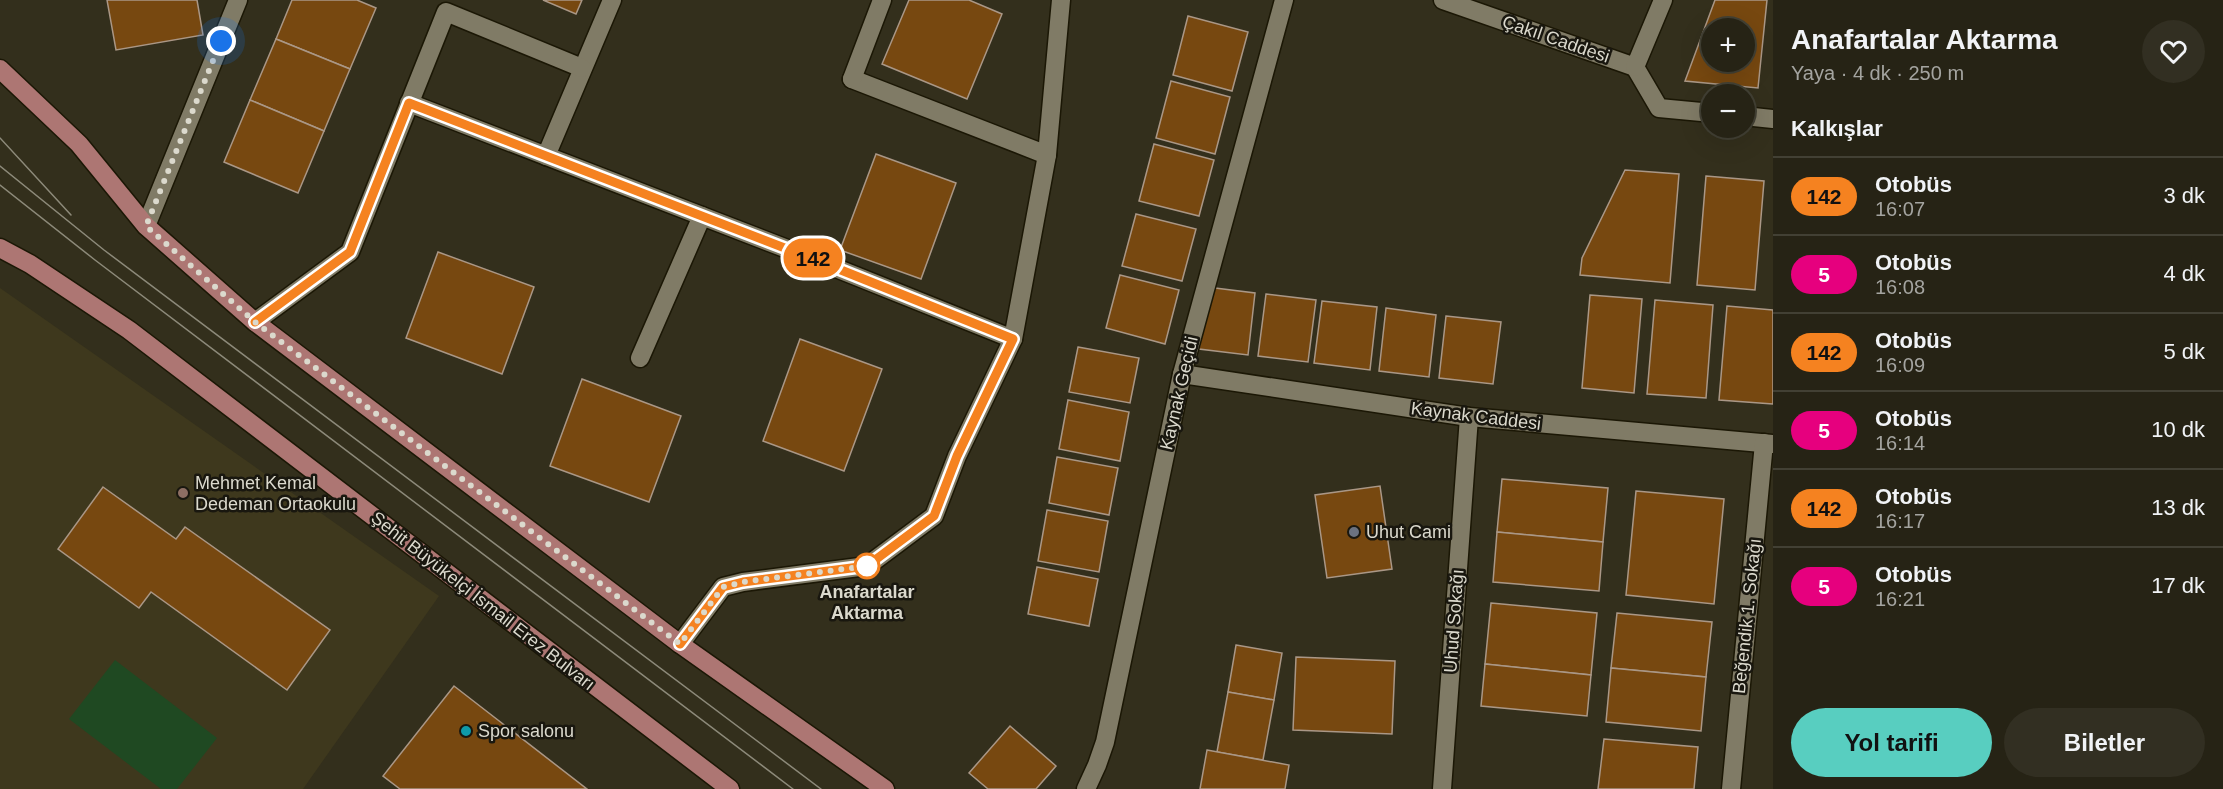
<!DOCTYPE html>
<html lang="tr">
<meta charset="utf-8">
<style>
:root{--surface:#262315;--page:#322f22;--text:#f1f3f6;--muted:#a4a4a0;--line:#424034;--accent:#58cec0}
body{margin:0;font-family:Helvetica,sans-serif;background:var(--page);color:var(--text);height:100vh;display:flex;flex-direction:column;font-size:22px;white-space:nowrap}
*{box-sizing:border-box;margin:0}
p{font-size:20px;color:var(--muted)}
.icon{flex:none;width:33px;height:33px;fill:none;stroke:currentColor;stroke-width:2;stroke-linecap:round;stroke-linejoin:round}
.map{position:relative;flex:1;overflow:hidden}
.drawer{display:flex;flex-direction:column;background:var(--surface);width:450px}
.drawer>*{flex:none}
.badge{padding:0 12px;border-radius:20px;font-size:21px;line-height:39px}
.buttons{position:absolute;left:1701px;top:18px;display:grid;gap:12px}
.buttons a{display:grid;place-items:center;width:54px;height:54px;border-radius:50%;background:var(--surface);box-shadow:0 6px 24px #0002,0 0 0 2px var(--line);font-size:30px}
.you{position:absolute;width:30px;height:30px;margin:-15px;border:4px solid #fff;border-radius:50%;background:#1a73e8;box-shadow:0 0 0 9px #1a73e833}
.map>.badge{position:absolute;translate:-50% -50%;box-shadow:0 0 0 3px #fff}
h2{padding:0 18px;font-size:22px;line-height:54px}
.round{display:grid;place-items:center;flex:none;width:63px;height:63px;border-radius:32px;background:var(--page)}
.head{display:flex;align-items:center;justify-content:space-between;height:102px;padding:0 18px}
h1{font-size:28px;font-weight:700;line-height:45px}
.primary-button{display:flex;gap:12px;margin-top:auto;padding:12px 18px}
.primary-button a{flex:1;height:69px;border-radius:36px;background:var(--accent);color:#111;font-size:24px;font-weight:700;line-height:69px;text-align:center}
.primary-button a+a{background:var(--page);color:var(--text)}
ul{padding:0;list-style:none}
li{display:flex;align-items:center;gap:18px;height:78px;padding:0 18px;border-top:2px solid var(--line)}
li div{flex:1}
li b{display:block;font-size:22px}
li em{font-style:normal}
li .badge{min-width:66px;font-weight:700;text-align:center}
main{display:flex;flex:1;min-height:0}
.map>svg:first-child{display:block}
</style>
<main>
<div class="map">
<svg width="1773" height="789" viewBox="0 0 1773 789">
<rect width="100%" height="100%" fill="#332f1c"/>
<polygon fill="#3e381d" points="0,288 439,596 303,789 0,789"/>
<polygon fill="#1f4922" points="115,660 217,738 177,789 161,789 69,719"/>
<g fill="#774810" stroke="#aa9786" stroke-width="1.5" fill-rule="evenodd">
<polygon points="107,0 197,0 203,35 116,50"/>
<polygon points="292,0 357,0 376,8 350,69 276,39"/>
<polygon points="543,0 582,0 576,14"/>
<polygon points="909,0 969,0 1002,14 967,99 882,64"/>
<path d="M1715,0h52l-9,88 -73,-7zM1712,28h32v34h-32z"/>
<polygon points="1188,16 1248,32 1232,91 1173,75"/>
<polygon points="276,39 350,69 324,131 250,100"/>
<polygon points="1171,81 1230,97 1215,154 1156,138"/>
<polygon points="250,100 324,131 298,193 224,162"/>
<polygon points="1154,144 1214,160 1199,216 1139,201"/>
<polygon points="876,154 956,183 921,279 840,250"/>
<polygon points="1625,170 1679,174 1670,283 1580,275 1582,258"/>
<polygon points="1706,176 1764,181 1755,290 1697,285"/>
<polygon points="1136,214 1196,229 1182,281 1122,266"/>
<polygon points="438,252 534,287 502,374 406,338"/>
<polygon points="1120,275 1179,290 1165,344 1106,328"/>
<polygon points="1207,287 1255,293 1248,355 1199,349"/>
<polygon points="1266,294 1316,300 1308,362 1258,356"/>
<polygon points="1590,295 1642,299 1634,393 1582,388"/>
<polygon points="1655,300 1713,305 1706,398 1647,394"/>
<polygon points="1322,301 1377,307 1370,370 1314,363"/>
<polygon points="1727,306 1773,310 1773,404 1719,400"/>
<polygon points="1386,308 1436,315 1429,377 1379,371"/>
<polygon points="1446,316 1501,322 1493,384 1439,378"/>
<polygon points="800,339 882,369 844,471 763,441"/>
<polygon points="1078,347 1139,358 1130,403 1069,392"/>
<polygon points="582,379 681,416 649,502 550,466"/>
<polygon points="1068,400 1129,412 1120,461 1059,449"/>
<polygon points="1057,457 1118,468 1109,515 1049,503"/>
<polygon points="1502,479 1608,488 1603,542 1497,532"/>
<polygon points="1380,486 1392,569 1327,578 1315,495"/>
<polygon points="103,487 176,539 185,527 330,630 287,690 151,592 139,608 58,549"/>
<polygon points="1636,491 1724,499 1714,604 1626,595"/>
<polygon points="1047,510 1108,521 1099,572 1038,561"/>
<polygon points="1497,532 1603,542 1599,591 1493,582"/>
<polygon points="1037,567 1098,579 1089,626 1028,614"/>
<polygon points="1491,603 1597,613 1591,675 1485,664"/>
<polygon points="1617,613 1712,622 1706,677 1611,668"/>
<polygon points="1236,645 1282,653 1274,700 1228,692"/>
<polygon points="1296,657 1395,661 1392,734 1293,730"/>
<polygon points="1485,664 1591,675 1587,716 1481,706"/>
<polygon points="1611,668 1706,677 1701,731 1606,722"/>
<polygon points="454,686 587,789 400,789 383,776"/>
<polygon points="1228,692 1274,700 1263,760 1217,752"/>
<polygon points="1010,726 1056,766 1036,789 988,789 969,773"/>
<polygon points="1604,739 1698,747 1694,789 1598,789"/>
<polygon points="1207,750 1289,765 1285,789 1200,789"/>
</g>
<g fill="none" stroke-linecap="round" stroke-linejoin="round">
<defs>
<g id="lane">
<polyline points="852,79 1047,155"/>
<polyline points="640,358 702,216"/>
</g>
<g id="street">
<polyline points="1443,0 1635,67"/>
<polyline points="1635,67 1659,108 1712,113"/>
<polyline points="1635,67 1663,0"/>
<polyline points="852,79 882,0"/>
<polyline points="409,103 821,262 1013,339"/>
<polyline points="1744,116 1773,119"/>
<polyline points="546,156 612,0"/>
<polyline points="146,226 238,0"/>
<polyline points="255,322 350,252 446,12 582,68"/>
<polyline points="1182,374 1469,417 1773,444"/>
<polyline points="680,644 723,587 743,582 867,566 934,516 957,456 1013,339 1047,155 1061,0"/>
<polyline points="1086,789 1097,765 1105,742 1182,374 1284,0"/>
<polyline points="1442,789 1469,417"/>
<polyline points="1731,789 1764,443"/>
</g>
<g id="primary">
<polyline points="0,69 79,144 146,226 255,322 680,644 885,789"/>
<polyline points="0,248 30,264 129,330 730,789"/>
</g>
</defs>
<use href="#lane" stroke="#1b1705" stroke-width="21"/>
<use href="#street" stroke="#1b1705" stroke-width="21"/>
<use href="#primary" stroke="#1b1705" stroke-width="21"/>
<use href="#lane" stroke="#807b66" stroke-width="18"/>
<use href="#street" stroke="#807b66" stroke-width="18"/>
<use href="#primary" stroke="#ad7673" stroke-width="18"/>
<g stroke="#8d8a7a" stroke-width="1.5">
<polyline points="0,138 71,215"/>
<polyline points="0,166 104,250 821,789"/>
<polyline points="0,185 95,260 793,789"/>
</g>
</g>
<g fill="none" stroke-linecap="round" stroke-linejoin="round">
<defs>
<polyline id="line" points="255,322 350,252 409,103 821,262 1013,339 957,456 934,516 867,566 743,582 723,587 680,644"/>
</defs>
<use href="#line" stroke="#fff" stroke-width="14"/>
<use href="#line" stroke="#f58220" stroke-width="9"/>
<polyline stroke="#dbd9cd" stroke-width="6" stroke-dasharray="0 10.8" points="221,41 146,226 255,322 680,644 723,587 743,582 867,566"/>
</g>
<circle fill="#8d6e63" stroke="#19170f" stroke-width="2" cx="183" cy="493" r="6"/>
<circle fill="#6b7280" stroke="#19170f" stroke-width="2" cx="1354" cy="532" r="6"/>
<circle fill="#fff" stroke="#f58220" stroke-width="3" cx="867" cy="566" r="12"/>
<circle fill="#0f9aa8" stroke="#19170f" stroke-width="2" cx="466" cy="731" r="6"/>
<g text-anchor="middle" stroke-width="5" stroke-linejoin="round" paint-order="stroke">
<g font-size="18" fill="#dbd9cd" stroke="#19170f">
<text transform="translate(1556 39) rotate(19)" y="6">Çakıl Caddesi</text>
<text transform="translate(1179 393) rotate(-77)" y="6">Kaynak Geçidi</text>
<text transform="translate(1476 416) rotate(7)" y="6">Kaynak Caddesi</text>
<text transform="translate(483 601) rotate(38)" y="6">Şehit Büyükelçi İsmail Erez Bulvarı</text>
<text transform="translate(1747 616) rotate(-84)" y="6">Beğendik 1. Sokağı</text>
<text transform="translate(1454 621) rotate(-86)" y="6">Uhud Sokağı</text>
</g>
<g font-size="18" fill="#dbd9cd" stroke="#19170f" text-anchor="start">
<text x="195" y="489">Mehmet Kemal<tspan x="195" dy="21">Dedeman Ortaokulu</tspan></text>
<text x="1366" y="538">Uhut Cami</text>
<text x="478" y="737">Spor salonu</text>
</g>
<g font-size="18" font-weight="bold" fill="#dbd9cd" stroke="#19170f">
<text x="867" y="598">Anafartalar<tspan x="867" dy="21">Aktarma</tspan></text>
</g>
</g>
</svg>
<div class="buttons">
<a>+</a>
<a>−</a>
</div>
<div class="you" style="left:221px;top:41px"></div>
<b class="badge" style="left:813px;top:258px;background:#f58220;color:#111">142</b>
</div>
<section class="drawer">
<div class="head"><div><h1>Anafartalar Aktarma</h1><p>Yaya · 4 dk · 250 m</p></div><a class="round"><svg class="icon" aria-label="heart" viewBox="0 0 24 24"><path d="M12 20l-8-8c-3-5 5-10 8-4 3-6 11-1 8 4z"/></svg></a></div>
<h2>Kalkışlar</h2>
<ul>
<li><span class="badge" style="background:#f58220;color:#111">142</span><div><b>Otobüs</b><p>16:07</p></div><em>3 dk</em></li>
<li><span class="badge" style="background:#e6007e;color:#fff">5</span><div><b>Otobüs</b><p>16:08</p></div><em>4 dk</em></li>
<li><span class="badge" style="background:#f58220;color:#111">142</span><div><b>Otobüs</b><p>16:09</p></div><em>5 dk</em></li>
<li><span class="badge" style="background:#e6007e;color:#fff">5</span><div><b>Otobüs</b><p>16:14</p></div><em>10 dk</em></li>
<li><span class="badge" style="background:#f58220;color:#111">142</span><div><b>Otobüs</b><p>16:17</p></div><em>13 dk</em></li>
<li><span class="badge" style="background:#e6007e;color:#fff">5</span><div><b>Otobüs</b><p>16:21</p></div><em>17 dk</em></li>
</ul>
<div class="primary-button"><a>Yol tarifi</a><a>Biletler</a></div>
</section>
</main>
